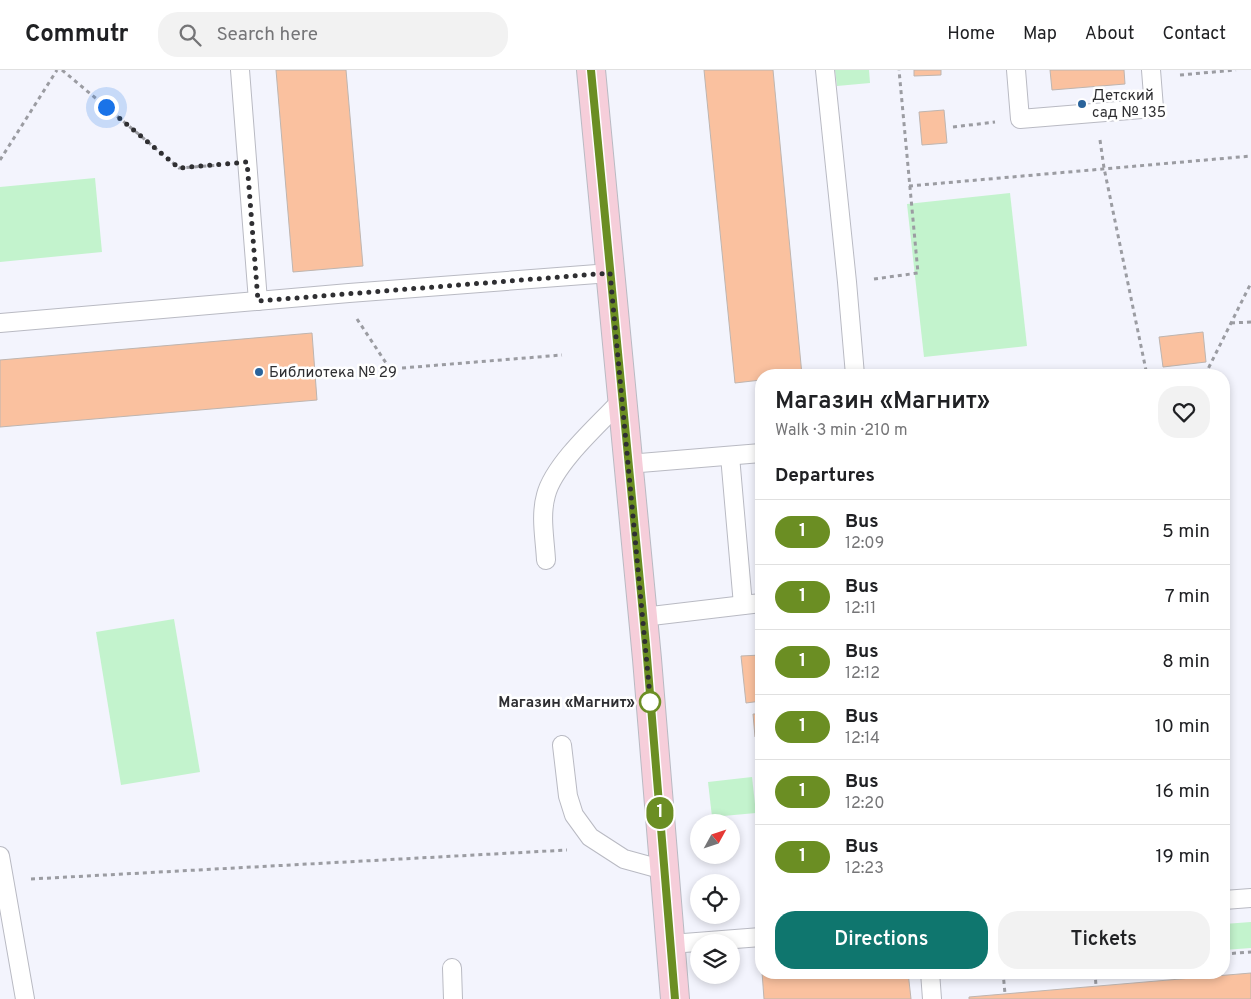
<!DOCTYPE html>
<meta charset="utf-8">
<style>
:root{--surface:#fff;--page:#f2f2f2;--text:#202124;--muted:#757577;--line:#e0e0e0;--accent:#0f766e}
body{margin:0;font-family:Overpass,sans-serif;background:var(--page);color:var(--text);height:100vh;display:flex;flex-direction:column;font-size:19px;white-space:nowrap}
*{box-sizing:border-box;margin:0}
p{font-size:16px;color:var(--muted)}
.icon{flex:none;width:28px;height:28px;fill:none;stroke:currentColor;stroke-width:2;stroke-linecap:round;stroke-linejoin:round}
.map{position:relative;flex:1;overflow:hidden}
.details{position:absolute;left:755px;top:299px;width:475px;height:610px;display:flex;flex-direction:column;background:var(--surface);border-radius:20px;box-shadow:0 2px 8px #0003}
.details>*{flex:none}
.badge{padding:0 10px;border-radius:16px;font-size:18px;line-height:32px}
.needle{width:32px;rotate:50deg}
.controls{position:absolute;left:690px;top:744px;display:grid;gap:10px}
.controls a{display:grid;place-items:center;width:50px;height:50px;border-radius:50%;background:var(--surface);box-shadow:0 2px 8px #0003;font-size:25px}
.you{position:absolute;width:25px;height:25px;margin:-12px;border:4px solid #fff;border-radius:50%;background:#1a73e8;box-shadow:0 0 0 8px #1a73e833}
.map>.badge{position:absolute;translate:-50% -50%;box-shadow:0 0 0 2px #fff}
h2{padding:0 20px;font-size:19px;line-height:45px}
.round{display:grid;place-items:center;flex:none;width:52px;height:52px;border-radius:20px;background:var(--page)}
.headline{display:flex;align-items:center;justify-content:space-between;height:85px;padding:0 20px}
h1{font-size:24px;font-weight:600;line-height:38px}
.primary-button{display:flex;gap:10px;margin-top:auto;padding:10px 20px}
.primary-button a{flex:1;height:58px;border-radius:20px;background:var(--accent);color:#fff;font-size:20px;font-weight:600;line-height:58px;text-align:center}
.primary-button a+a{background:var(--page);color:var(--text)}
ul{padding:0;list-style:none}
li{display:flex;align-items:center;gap:15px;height:65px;padding:0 20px;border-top:1px solid var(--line)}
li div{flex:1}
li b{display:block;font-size:19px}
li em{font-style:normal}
li .badge{min-width:55px;font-weight:700;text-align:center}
header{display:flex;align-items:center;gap:30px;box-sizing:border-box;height:70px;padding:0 25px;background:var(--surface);border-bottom:1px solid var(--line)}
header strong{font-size:24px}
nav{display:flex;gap:28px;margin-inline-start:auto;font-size:18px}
.search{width:350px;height:45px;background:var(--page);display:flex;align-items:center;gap:12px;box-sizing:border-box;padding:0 18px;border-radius:20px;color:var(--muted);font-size:19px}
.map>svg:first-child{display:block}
</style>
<header>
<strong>Commutr</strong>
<div class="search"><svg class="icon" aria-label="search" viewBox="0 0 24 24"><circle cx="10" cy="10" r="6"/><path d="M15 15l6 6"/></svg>Search here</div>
<nav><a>Home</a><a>Map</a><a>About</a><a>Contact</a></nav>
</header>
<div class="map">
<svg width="1251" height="929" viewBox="0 0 1251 929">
<rect width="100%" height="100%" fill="#f3f4fd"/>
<g fill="#c3f3cd">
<polygon points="835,0 869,0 870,13 837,16"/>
<polygon points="95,108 102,182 0,192 0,117"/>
<polygon points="1010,123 1027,276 924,287 907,134"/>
<polygon points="174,549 200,702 121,715 96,562"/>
<polygon points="752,707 756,743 712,747 708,712"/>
<polygon points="1251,852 1251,878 1224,880 1224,854"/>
</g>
<g fill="#fac19f" stroke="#beb5b0">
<polygon points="276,0 346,0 363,196 293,202"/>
<polygon points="704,0 773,0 802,305 761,305 761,310 735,313"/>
<polygon points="914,0 941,0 941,5 914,6"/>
<polygon points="1050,0 1124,0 1125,14 1052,20"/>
<polygon points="944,40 947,73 922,75 919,42"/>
<polygon points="1203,262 1206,292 1163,297 1159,267"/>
<polygon points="312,263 317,330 0,357 0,290"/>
<polygon points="761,585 761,631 746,633 741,586"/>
<polygon points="753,644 761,644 761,666 755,667"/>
<polygon points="762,902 908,902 911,929 764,929"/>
<polygon points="1251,903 1251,929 969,929 969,927"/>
</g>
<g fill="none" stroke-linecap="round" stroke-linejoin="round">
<defs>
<g id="lane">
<polyline points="240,0 258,231"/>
<polyline points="825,0 847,212 855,305"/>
<polyline points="1016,0 1020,49 1154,38 1151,0"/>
<polyline points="0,253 349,223 610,203"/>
<polyline points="730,386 743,535"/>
<polyline points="628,394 761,383"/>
<path d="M546,490c-1,-21 -6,-44 0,-65 8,-31 53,-71 76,-95"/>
<polyline points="643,547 761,533"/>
<polyline points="562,675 568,726 574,745 590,767 624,789 664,800"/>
<polyline points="0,786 25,929"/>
<polyline points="1224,830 1251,828"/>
<polyline points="671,874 761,867"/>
<polyline points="452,898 453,929"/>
<polyline points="930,902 932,929"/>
</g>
<polyline id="secondary" points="591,0 647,589 675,929"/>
</defs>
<use href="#lane" stroke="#b9bac3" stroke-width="20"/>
<use href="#secondary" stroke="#b9bac3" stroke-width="30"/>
<g stroke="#9b9ca2" stroke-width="3" stroke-dasharray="4 4" stroke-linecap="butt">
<polyline points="62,0 179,98 221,95"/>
<polyline points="1180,5 1236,0"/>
<polyline points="953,57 995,52"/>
<polyline points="1100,70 1104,98 1147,305"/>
<polyline points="0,90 57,0"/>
<polyline points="909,116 1251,86"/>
<polyline points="874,209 918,203 899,0"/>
<polyline points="357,249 390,299 562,285"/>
<polyline points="1231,253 1251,252"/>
<polyline points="1205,305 1251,213"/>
<polyline points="31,809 567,780"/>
<polyline points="1224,884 1251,882"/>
<polyline points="1003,902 1005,924"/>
<polyline points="1095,902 1096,916"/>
<polyline points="1181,902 1181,909"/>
<polyline points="957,905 994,902"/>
</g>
<use href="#lane" stroke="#fff" stroke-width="18"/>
<use href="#secondary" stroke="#f6ceda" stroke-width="28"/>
</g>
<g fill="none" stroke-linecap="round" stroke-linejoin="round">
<defs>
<polyline id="line" points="591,0 646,575 675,929"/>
</defs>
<use href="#line" stroke="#fff" stroke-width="11"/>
<use href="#line" stroke="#6b8e23" stroke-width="8"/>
<polyline stroke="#2f2f32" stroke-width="5" stroke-dasharray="0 9" points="106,37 179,98 247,92 258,231 610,203 651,637 650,632"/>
</g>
<g fill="#2a639b" stroke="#fff" stroke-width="2">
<circle cx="1082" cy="34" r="5"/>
<circle cx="259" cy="302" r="5"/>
</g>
<circle fill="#fff" stroke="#6b8e23" stroke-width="2.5" cx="650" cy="632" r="10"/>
<g text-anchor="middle" stroke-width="5" stroke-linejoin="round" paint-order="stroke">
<g font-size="15" fill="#2f2f32" stroke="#fff" text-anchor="start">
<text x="1092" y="30">Детский<tspan x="1092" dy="17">сад № 135</tspan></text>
<text x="269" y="307">Библиотека № 29</text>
</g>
<g font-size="15" font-weight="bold" fill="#2f2f32" stroke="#fff" text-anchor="end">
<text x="635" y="637">Магазин «Магнит»</text>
</g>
</g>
</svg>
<div class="controls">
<a><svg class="needle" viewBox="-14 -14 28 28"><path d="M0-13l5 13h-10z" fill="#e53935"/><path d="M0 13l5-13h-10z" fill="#757577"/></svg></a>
<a><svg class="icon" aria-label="locate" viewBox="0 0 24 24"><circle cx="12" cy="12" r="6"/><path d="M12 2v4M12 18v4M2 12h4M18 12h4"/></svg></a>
<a><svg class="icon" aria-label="layers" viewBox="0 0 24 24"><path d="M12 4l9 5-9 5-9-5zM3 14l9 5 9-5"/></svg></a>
</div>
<div class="you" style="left:106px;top:37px"></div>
<b class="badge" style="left:660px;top:743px;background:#6b8e23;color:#fff">1</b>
<section class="details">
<div class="headline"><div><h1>Магазин «Магнит»</h1><p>Walk · 3 min · 210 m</p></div><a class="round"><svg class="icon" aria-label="heart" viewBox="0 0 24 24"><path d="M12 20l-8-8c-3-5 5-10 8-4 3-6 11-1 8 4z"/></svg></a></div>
<h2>Departures</h2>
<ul>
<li><span class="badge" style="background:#6b8e23;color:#fff">1</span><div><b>Bus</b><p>12:09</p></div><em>5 min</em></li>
<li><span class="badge" style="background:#6b8e23;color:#fff">1</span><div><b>Bus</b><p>12:11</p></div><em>7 min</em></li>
<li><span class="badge" style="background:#6b8e23;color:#fff">1</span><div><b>Bus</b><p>12:12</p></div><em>8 min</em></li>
<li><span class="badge" style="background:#6b8e23;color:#fff">1</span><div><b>Bus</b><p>12:14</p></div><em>10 min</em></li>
<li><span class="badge" style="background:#6b8e23;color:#fff">1</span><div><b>Bus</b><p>12:20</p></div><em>16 min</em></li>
<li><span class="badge" style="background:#6b8e23;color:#fff">1</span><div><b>Bus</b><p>12:23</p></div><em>19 min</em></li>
</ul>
<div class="primary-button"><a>Directions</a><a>Tickets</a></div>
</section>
</div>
